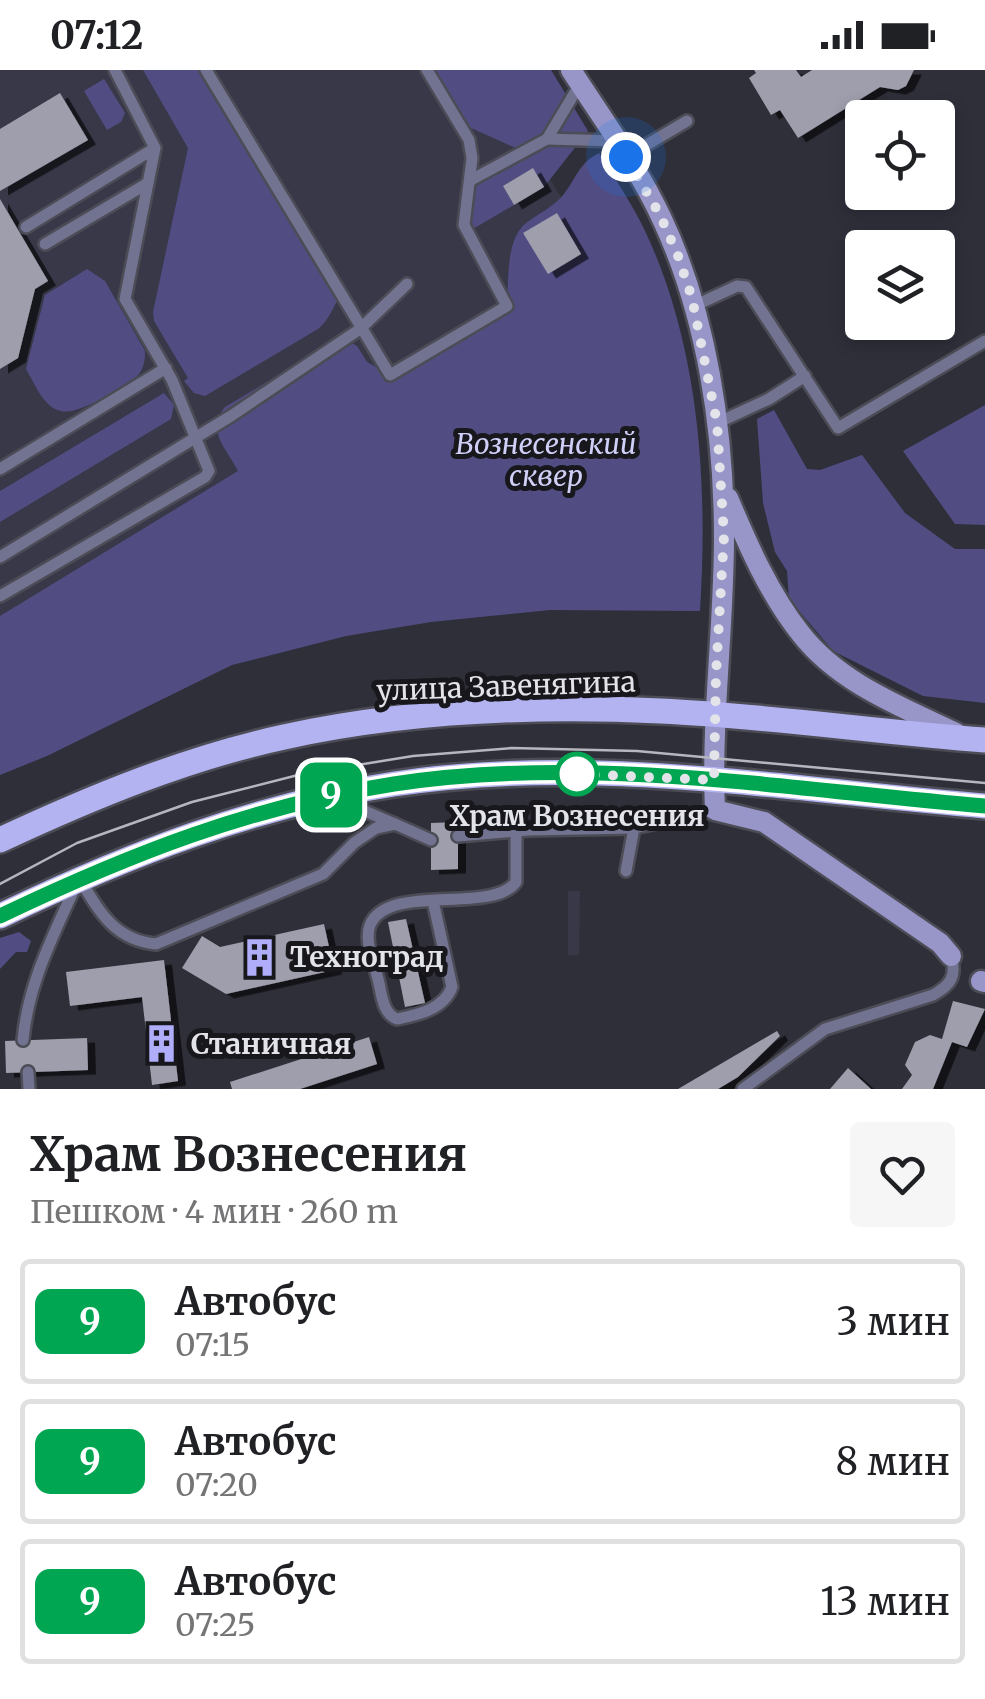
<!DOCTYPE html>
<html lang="ru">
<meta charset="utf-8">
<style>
:root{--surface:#fff;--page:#f6f6f6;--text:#202124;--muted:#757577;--line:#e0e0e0}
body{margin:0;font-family:Merriweather,serif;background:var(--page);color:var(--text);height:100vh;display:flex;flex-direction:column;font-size:38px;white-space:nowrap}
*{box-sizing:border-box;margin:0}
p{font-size:32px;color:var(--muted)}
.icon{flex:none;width:55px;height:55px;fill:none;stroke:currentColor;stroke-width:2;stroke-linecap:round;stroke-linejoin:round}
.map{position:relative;height:1019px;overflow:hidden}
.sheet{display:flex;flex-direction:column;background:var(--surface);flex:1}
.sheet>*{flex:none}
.badge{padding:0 20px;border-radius:15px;font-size:35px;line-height:65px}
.buttons{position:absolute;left:845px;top:30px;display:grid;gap:20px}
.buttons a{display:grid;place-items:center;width:110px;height:110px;border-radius:10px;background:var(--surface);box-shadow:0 5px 15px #0003;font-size:50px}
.you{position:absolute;width:50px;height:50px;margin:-25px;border:8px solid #fff;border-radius:50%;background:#1a73e8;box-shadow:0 0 0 15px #1a73e833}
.map>.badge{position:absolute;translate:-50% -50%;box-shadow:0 0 0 5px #fff}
.round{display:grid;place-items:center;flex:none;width:105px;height:105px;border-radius:10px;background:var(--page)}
.summary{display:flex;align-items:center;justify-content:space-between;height:170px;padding:0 30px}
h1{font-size:48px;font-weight:700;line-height:75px}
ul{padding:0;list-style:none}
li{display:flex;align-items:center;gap:30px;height:125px;margin:0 20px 15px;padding:0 10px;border:5px solid var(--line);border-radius:10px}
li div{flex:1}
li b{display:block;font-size:38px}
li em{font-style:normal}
li .badge{min-width:110px;font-weight:700;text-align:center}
.status{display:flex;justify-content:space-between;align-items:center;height:70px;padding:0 50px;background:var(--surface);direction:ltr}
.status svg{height:28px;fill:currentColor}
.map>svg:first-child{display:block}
</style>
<div class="status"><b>07:12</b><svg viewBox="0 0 49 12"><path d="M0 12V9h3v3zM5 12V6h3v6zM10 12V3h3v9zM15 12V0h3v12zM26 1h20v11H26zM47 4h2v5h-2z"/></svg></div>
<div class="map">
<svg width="985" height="1019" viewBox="0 0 985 1019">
<defs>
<filter id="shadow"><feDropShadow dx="8" dy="4.5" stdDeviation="0" flood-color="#0009"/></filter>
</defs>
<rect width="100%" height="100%" fill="#2f2f3a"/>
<g fill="#383849">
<polygon points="0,0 485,0 605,201 0,601"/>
<polygon points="568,821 580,821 579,885 568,885"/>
</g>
<g fill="#514d83">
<path d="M143,0h63l137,224c-11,11 -12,25 -25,35l-113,67 -11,-3 -10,-12 4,-3 -34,-57 -1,-9 35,-164z"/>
<polygon points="427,0 551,0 588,61 544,117 532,99 503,116 514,135 466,163 471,110 520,80 460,53"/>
<polygon points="104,9 125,43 121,52 107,60 84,21"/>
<path d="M599,83c16,26 34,52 47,80 54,116 62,252 54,378l-150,-1 -119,12 -85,14 -114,29 -185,91 -47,19v-159l238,-145c-11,-22 -33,-41 -13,-64l107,-64 13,-4 12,7 10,16 23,13 117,-69c2,-24 -2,-66 19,-83 12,-9 29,-17 38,-29 13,-17 15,-31 35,-41z"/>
<path d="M87,199l18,12 40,70c0,9 -1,16 -6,23 -11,12 -62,42 -78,37 -18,-4 -26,-27 -35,-42l19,-74z"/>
<polygon points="164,323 174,335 171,349 0,452 0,421"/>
<polygon points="985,335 985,455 955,454 903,381"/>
<polygon points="774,340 807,399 820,400 862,385 905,443 955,479 985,479 985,633 923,626 833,581 789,529 787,501 775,482 763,433 757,349"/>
<polygon points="19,862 31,871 27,882 16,882 0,899 0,868"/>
</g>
<g fill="#9e9eac" filter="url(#shadow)">
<polygon points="754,0 796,0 801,7 812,0 914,0 906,16 898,20 880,17 798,68 780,40 771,45 749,8 756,3"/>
<polygon points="60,23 88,70 0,121 0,59"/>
<polygon points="533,98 544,117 514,135 503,116"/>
<polygon points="0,129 48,211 35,219 18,288 0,299"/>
<polygon points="557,143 581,184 548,204 523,163"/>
<polygon points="458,752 458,799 431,800 431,753"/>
<polygon points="406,849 425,933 405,937 388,852"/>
<polygon points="324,854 334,900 226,924 182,898 202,866 220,877"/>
<polygon points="164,890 178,1011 152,1015 142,927 70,936 66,902"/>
<polygon points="953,931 985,939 967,977 952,972 933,1019 902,1019 912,1005 905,995 915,972 930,965 942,969"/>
<polygon points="777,961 780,966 738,1007 718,1019 678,1019"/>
<polygon points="369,967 377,994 300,1019 232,1019 230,1012"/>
<polygon points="87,968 88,1000 6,1003 5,971"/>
<polygon points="848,998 871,1019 830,1019"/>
</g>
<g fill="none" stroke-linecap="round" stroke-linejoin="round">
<defs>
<g id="lane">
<polyline points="206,0 390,305 507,236 464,155 472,88 469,70 427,0"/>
<polyline points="547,69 616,71"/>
<polyline points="626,87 687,51"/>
<polyline points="471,110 547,69 580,14"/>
<polyline points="26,157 155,78"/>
<polyline points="45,174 148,113"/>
<polyline points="694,236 737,216 746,217 838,358 985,271"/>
<polyline points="717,353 769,329 805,306"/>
<polyline points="0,399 166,298"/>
<polyline points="0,487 231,346 360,259 407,214"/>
<polyline points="0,526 205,407 209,401 172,310 125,229 155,78 115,0"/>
<polyline points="339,730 395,754"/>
<polyline points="458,766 528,760 634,758"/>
<polyline points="626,801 634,758 715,740"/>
<path d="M79,808c20,33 35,62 77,66l167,-70 31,-31 22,-15 19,-4 36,16"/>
<path d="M433,831l19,86c-8,22 -34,28 -55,32 -15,-6 -15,-25 -19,-40 -4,-16 -14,-38 -8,-54 18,-43 122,-10 146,-43v-51"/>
<path d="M23,970c5,-56 30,-104 53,-155"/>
<polyline points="28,1002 29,1019"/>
<path d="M743,1019l82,-60 108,-34c18,-10 24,-19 18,-39"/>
</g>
<g id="secondary">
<path d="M571,0c31,48 67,97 91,149 45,96 62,212 62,318 0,91 -13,181 -9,273l49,12 176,121 11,13"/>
<path d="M728,428c20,47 41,96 73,136 38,49 101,73 155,99"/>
<polyline points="981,911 985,912"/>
</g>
<g id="primary">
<path d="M0,770c90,-42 186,-82 284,-103 123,-27 251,-32 377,-26 108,5 216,21 324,29"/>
<path d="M0,846c127,-61 255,-111 394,-132 196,-30 396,6 591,22"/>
</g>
</defs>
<use href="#lane" stroke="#4c4c56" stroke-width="16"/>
<use href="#secondary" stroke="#4c4c56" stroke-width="25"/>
<use href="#primary" stroke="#4c4c56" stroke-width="30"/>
<use href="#lane" stroke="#727291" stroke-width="11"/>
<use href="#secondary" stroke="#9896c8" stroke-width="20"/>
<use href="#primary" stroke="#b4b3f2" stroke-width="25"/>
<polyline stroke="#b6b6be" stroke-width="2.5" points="0,814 77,773 192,732 302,704 413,686 512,678 637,681 985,713"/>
</g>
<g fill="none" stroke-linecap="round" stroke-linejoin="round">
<defs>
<path id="line" d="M0,846c130,-62 252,-110 394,-132 195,-30 397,6 591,22"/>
</defs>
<use href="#line" stroke="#fff" stroke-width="22"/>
<use href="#line" stroke="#00a651" stroke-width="15"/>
<polyline stroke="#e3e3ea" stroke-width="10" stroke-dasharray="0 18" points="577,704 714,710 716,604 724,466 717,353 692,228 678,186 660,145 626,87"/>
</g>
<defs>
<symbol id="building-bare" viewBox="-9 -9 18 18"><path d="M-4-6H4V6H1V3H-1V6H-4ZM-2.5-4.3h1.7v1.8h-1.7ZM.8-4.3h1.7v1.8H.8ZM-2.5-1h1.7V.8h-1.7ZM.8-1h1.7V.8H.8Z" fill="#b0adfa" stroke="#17171c" stroke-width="2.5" paint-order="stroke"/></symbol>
</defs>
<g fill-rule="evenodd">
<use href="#building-bare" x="232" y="860" width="55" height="55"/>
<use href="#building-bare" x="134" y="946" width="55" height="55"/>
</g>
<circle fill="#fff" stroke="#00a651" stroke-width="5" cx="577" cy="704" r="20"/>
<g text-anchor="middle" stroke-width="10" stroke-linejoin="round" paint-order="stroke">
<g font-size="28" font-style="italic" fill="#cfcff7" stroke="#17171c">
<text x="546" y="384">Вознесенский<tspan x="546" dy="32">cквер</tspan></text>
</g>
<g font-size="28" fill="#e3e3ea" stroke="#17171c">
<text transform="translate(506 616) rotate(-2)" y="10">улица Завенягина</text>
</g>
<g font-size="28" font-weight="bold" fill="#e3e3ea" stroke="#17171c">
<text x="577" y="756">Храм Вознесения</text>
</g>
<g font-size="28" font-weight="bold" fill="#e3e3ea" stroke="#17171c" text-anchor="start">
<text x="290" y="897">Техноград</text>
<text x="191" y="984">Станичная</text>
</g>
</g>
</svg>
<div class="buttons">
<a><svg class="icon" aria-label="locate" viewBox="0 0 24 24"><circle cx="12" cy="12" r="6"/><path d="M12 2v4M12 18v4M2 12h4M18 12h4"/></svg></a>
<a><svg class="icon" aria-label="layers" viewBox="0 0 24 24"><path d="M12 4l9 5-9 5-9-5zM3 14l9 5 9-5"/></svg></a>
</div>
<div class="you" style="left:626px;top:87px"></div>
<b class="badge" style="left:331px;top:725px;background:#00a651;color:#fff">9</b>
</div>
<section class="sheet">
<div class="summary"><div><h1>Храм Вознесения</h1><p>Пешком · 4 мин · 260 m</p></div><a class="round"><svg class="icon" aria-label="heart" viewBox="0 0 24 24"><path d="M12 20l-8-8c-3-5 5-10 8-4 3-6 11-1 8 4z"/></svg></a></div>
<ul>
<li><span class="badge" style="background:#00a651;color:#fff">9</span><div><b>Автобус</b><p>07:15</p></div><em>3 мин</em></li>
<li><span class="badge" style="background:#00a651;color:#fff">9</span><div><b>Автобус</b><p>07:20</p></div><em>8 мин</em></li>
<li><span class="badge" style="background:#00a651;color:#fff">9</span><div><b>Автобус</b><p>07:25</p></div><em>13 мин</em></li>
</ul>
</section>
